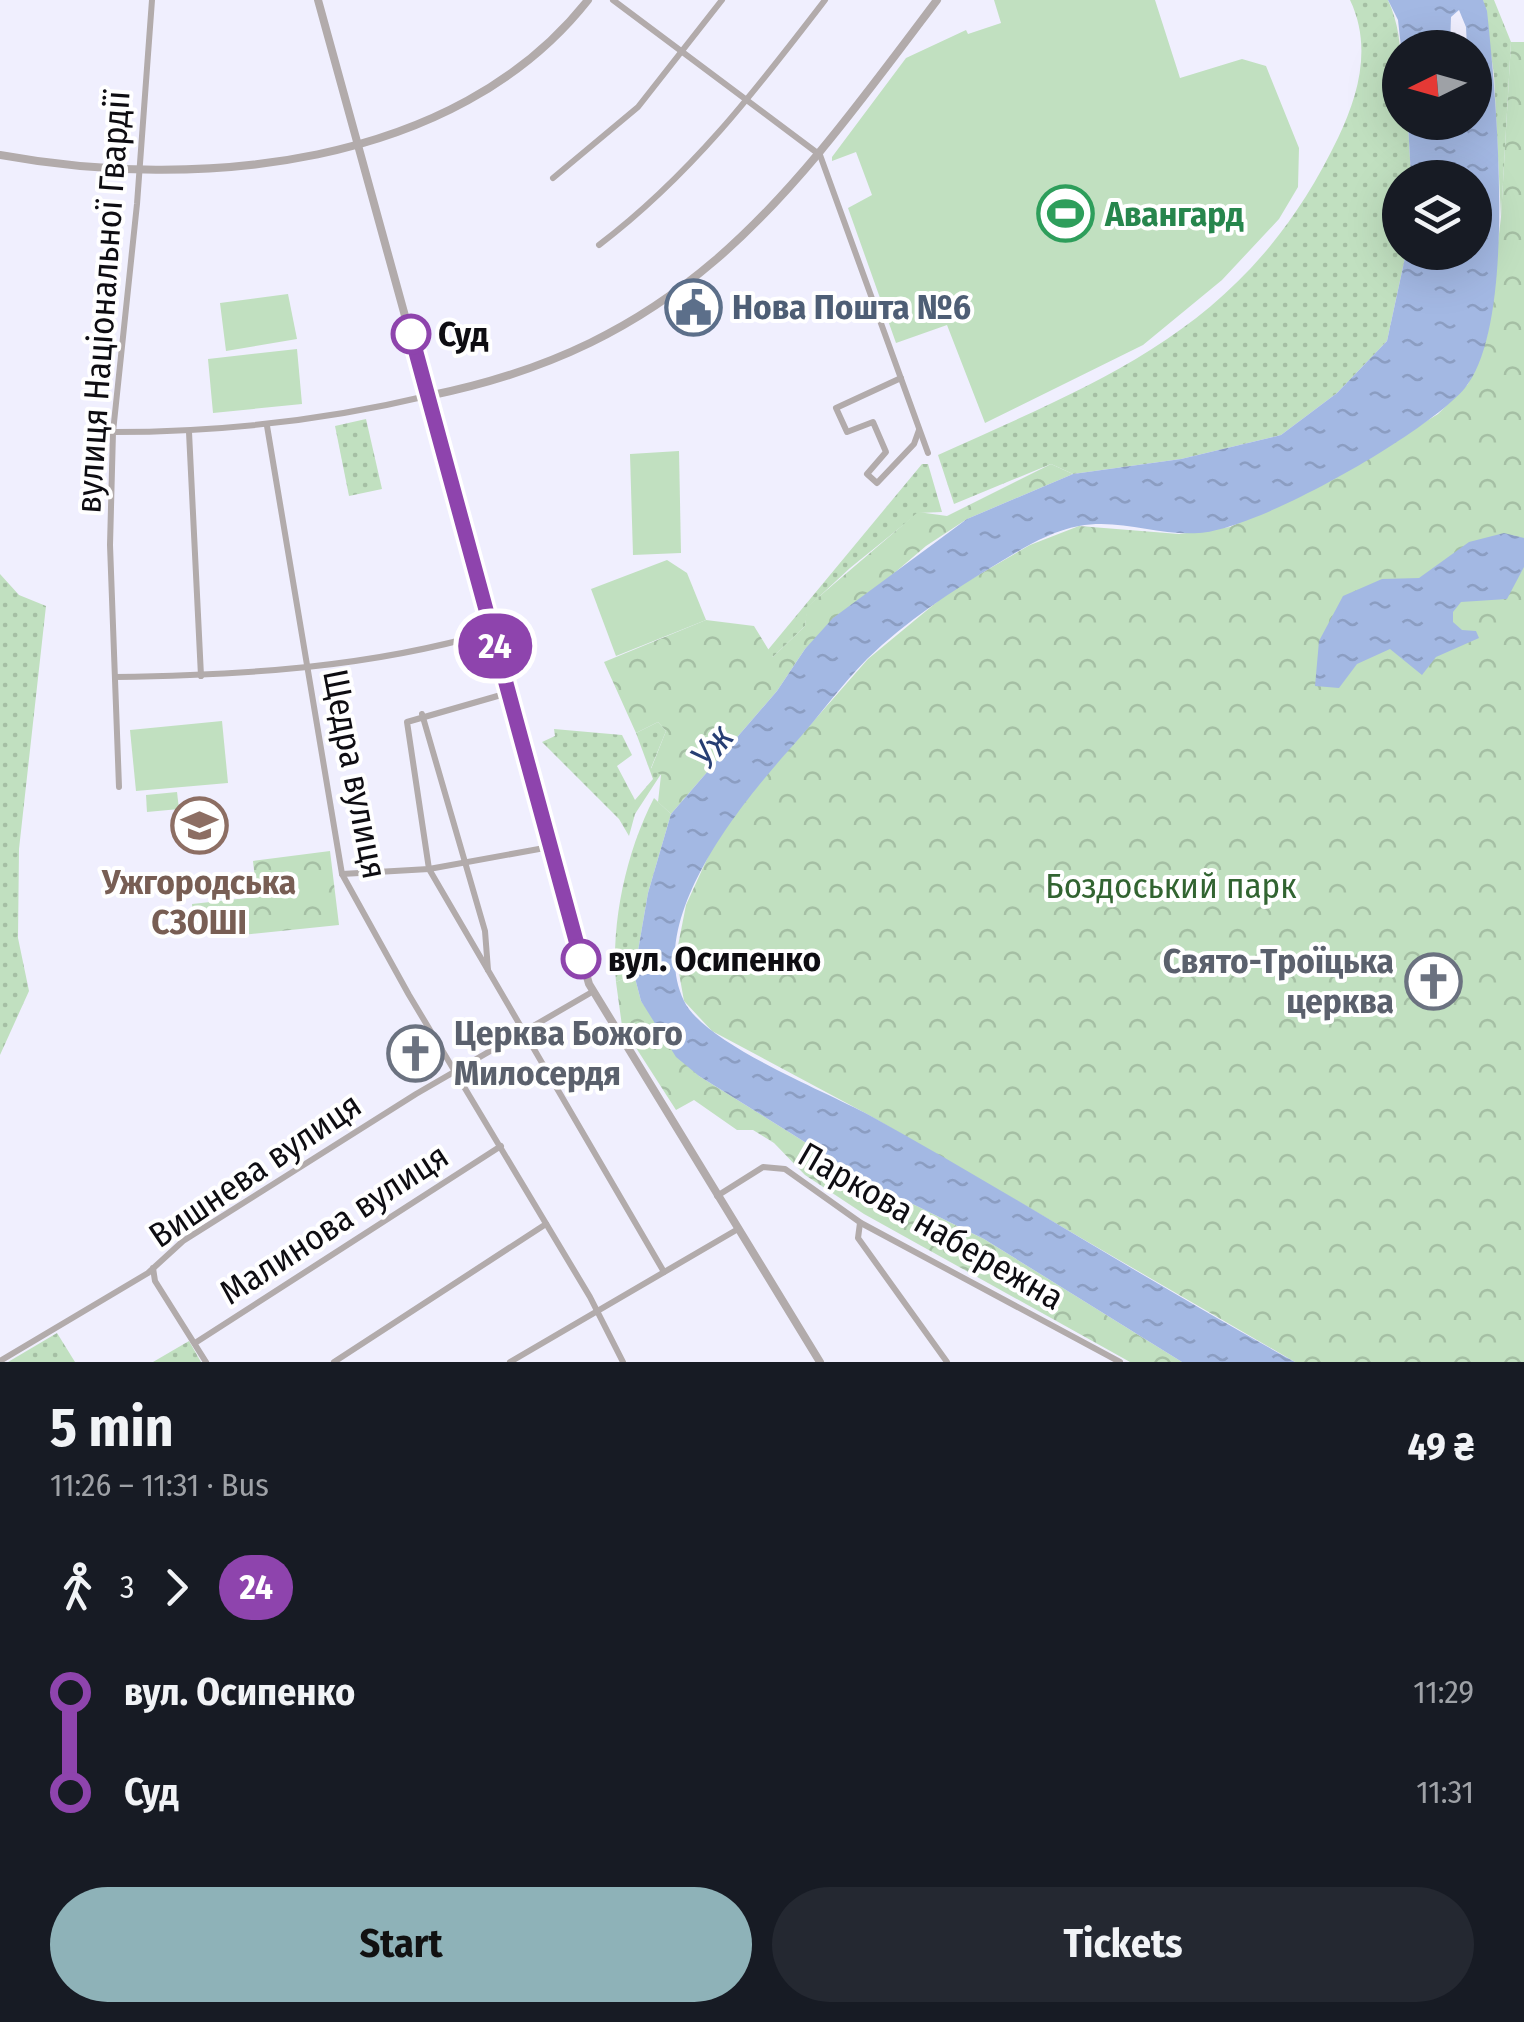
<!DOCTYPE html>
<meta charset="utf-8">
<style>
:root{--surface:#171b24;--page:#242831;--text:#f1f3f6;--muted:#9ea1a6;--accent:#8eb2b8}
body{margin:0;font-family:"Fira Sans Condensed",sans-serif;background:var(--page);color:var(--text);height:100vh;display:flex;flex-direction:column;font-size:38px;white-space:nowrap}
*{box-sizing:border-box;margin:0}
p{font-size:32px;color:var(--muted)}
.icon{flex:none;width:55px;height:55px;fill:none;stroke:currentColor;stroke-width:2;stroke-linecap:round;stroke-linejoin:round}
.map{position:relative;height:1362px;overflow:hidden}
.details{display:flex;flex-direction:column;background:var(--surface);flex:1}
.details>*{flex:none}
.badge{padding:0 20px;border-radius:32px;font-size:35px;line-height:65px}
.needle{width:65px;rotate:265deg}
.tools{position:absolute;left:1382px;top:30px;display:grid;gap:20px}
.tools a{display:grid;place-items:center;width:110px;height:110px;border-radius:50%;background:var(--surface);box-shadow:0 10px 40px #0002;font-size:50px}
.map>.badge{position:absolute;translate:-50% -50%;box-shadow:0 0 0 5px #fff}
.legs{display:flex;align-items:center;gap:15px;height:110px;padding:0 50px;font-size:32px}
.legs p{margin-inline-start:auto}
.headline{display:flex;align-items:center;justify-content:space-between;height:170px;padding:0 50px}
h1{font-size:55px;font-weight:700;line-height:75px}
.button{display:flex;gap:20px;margin-top:auto;padding:20px 50px}
.button a{flex:1;height:115px;border-radius:60px;background:var(--accent);color:#111;font-size:40px;font-weight:700;line-height:115px;text-align:center}
.button a+a{background:var(--page);color:var(--text)}
ul{padding:0 50px;list-style:none}
li{display:flex;align-items:center;gap:35px;height:100px;font-size:38px}
li i{display:grid;place-items:center;width:15px;height:100%;margin:0 12px;background:currentColor}
li i::after{content:'';width:25px;height:25px;margin:-12px;border:8px solid;border-radius:50%;background:var(--surface)}
li p{margin-inline-start:auto}
li:first-child i{background:linear-gradient(#0000 50%,currentColor 0)}
li:last-child i{background:linear-gradient(currentColor 50%,#0000 0)}
.map>svg:first-child{display:block}
</style>
<div class="map">
<svg width="1524" height="1362" viewBox="0 0 1524 1362">
<defs>
<pattern id="grass-dots" width="8" height="8" patternUnits="userSpaceOnUse" patternTransform="scale(2.5)"><rect width="8" height="8" fill="#c1e0c0"/><path d="M2 2h.1M6 6h.1" fill="none" stroke="#a5bfa4" stroke-width="1.8" stroke-linecap="round"/></pattern>
<pattern id="forest-crowns" width="20" height="18" patternUnits="userSpaceOnUse" patternTransform="scale(2.5)"><rect width="20" height="18" fill="#c1e0c0"/><path d="M2 6a3 3 0 1 1 6 0M12 15a3 3 0 1 1 6 0" fill="none" stroke="#a5bfa4"/></pattern>
<pattern id="water-ripples" width="26" height="14" patternUnits="userSpaceOnUse" patternTransform="scale(2.5)"><rect width="26" height="14" fill="#a3b8e3"/><path d="M2 4q2-2 4 0t4 0M15 11q2-2 4 0t4 0" fill="none" stroke="#8b9dc2"/></pattern>
</defs>
<rect width="100%" height="100%" fill="#f0effe"/>
<g fill="url(#grass-dots)">
<path d="M1350,0h38c18,39 12,80 12,122l8,1 3,54 -11,1v74l6,1 -19,88 -50,52 -56,42 -100,24 -108,15 -22,-10 -97,40 -16,-49c177,-80 310,-130 400,-317 21,-44 34,-92 12,-138z"/>
<polygon points="1483,0 1494,0 1511,42 1501,217 1494,75"/>
<polygon points="366,419 382,489 349,496 335,426"/>
<polygon points="922,464 928,464 942,512 918,513 850,568 808,607 805,626 773,657 767,651"/>
<polygon points="0,574 19,595 46,606 19,849 18,938 29,991 0,1055"/>
<polygon points="658,722 666,731 651,768 661,774 635,814 629,836 619,819 542,742 555,736 554,729 622,735 632,755 617,766 635,800 653,779 636,733"/>
<path d="M654,798l17,16 -23,79 -14,81 -18,8c-5,-60 10,-130 38,-184z"/>
<polygon points="57,1333 75,1362 8,1362"/>
<polygon points="189,1341 201,1362 153,1362"/>
</g>
<g fill="url(#forest-crowns)">
<polygon points="1511,42 1524,42 1524,1362 1295,1362 867,1114 712,1031 684,1001 676,956 686,905 712,848 746,798 868,659 949,592 1030,545 1079,526 1179,534 1230,527 1350,468 1438,414 1468,384 1487,336 1501,217"/>
<polygon points="1051,464 1073,474 967,519 926,546 805,649 777,691 671,814 658,802 661,775 651,769 666,731 658,722 636,733 604,662 706,620 754,626 773,657 805,626 807,607 918,512 947,516"/>
<polygon points="330,851 339,925 213,938 208,924 193,926 192,904 257,897 253,861"/>
<polygon points="634,974 641,1001 699,1076 872,1184 984,1239 1182,1362 1130,1362 864,1214 805,1175 774,1143 753,1130 737,1130 694,1100 676,1110 622,1026 616,982"/>
</g>
<g fill="#c1e0c0">
<polygon points="994,0 1155,0 1180,78 1242,59 1266,66 1299,148 1298,187 1279,219 1222,280 1143,345 985,423 947,325 896,343 848,208 872,195 856,152 832,161 832,157 906,58 966,30 968,34 1001,23"/>
<polygon points="288,294 297,339 226,351 220,303"/>
<polygon points="297,349 302,404 213,413 208,359"/>
<polygon points="679,451 681,553 633,555 630,454"/>
<polygon points="667,560 687,573 706,620 616,656 591,589"/>
<polygon points="222,721 228,783 136,791 130,730"/>
<polygon points="177,792 179,809 147,812 146,795"/>
</g>
<g fill="url(#water-ripples)">
<path d="M1388,0h95l4,11c9,84 31,311 -22,377 -39,46 -206,141 -266,145 -40,3 -80,-15 -120,-7 -28,5 -56,22 -79,36 -47,28 -94,59 -133,97 -25,25 -47,56 -71,83 -51,57 -152,176 -112,259 21,43 141,90 185,114 143,79 282,168 426,247h-113l-198,-123 -112,-55 -173,-108 -23,-19 -35,-56 -7,-27 14,-81 23,-79 106,-123 28,-42 28,-31 134,-99 106,-45 108,-15 100,-24 56,-42 50,-52 19,-88 69,-1v-74l-64,-1 -3,-54 67,-1v-74l-8,-1 -1,-20 -7,-17 -8,7 -1,30h-49l-3,-27z"/>
<polygon points="1504,533 1524,538 1524,567 1507,599 1461,602 1453,612 1453,622 1462,630 1476,631 1479,638 1436,657 1422,675 1390,649 1357,664 1339,688 1315,686 1319,641 1343,596 1382,579 1419,578 1469,542"/>
</g>
<g fill="none" stroke-linecap="round" stroke-linejoin="round">
<g stroke="#b2abab" stroke-width="6">
<polyline points="613,0 820,155 928,453"/>
<polyline points="553,178 638,107 722,0"/>
<path d="M599,245c92,-70 157,-155 226,-245"/>
<polyline points="901,378 836,408 847,432 873,422 886,452 867,474 877,483 914,444 919,430"/>
<polyline points="267,426 342,874 409,995 590,1297 623,1362"/>
<path d="M113,432c108,0 210,-11 314,-36"/>
<polyline points="189,432 201,676"/>
<path d="M115,677c128,-2 252,-9 376,-45"/>
<polyline points="508,693 407,722 429,869 664,1272"/>
<polyline points="422,714 485,931 488,970"/>
<polyline points="119,787 110,545 113,432 137,204 152,0"/>
<polyline points="342,874 429,869 550,847"/>
<polyline points="717,1196 763,1167 785,1169 861,1223 1120,1362"/>
<polyline points="860,1223 858,1238 947,1362"/>
<polyline points="153,1268 155,1281 206,1362"/>
<polyline points="195,1343 501,1146"/>
<polyline points="0,1361 148,1273 183,1241 416,1094 592,992"/>
<polyline points="334,1362 546,1224"/>
<polyline points="510,1362 738,1229"/>
</g>
<g stroke="#b2abab" stroke-width="8">
<polyline points="318,0 589,984 820,1362"/>
<path d="M0,155c196,36 455,14 588,-155"/>
<path d="M428,396c259,-52 360,-198 509,-396"/>
</g>
</g>
<g fill="none" stroke-linecap="round" stroke-linejoin="round">
<defs>
<polyline id="line-1" points="411,334 581,959"/>
</defs>
<use href="#line-1" stroke="#fff" stroke-width="22"/>
<use href="#line-1" stroke="#8e44ad" stroke-width="15"/>
</g>
<defs>
<symbol id="stadium-ring" viewBox="-11 -11 22 22"><circle r="9.5" fill="#fff" stroke="#2e9e5b" stroke-width="1.5"/><path d="M0-5a6.5 5 0 1 0 0 10a6.5 5 0 1 0 0-10ZM-3.5-1.8h7v3.6h-7Z" fill="#2e9e5b"/></symbol>
<symbol id="civic-ring" viewBox="-11 -11 22 22"><circle r="9.5" fill="#fff" stroke="#5c6f8a" stroke-width="1.5"/><path d="M-.6-6.5H3V-4.5H.6V-3L4-1V1h2V6H-6V1h2V-1L-.6-3ZM-1.2 2.5V6h2.4V2.5Z" fill="#5c6f8a"/></symbol>
<symbol id="school-ring" viewBox="-11 -11 22 22"><circle r="9.5" fill="#fff" stroke="#8d6e63" stroke-width="1.5"/><path d="M0-5L7-2L0 1L-7-2ZM-4 1L0 2.5L4 1V4Q0 6-4 4Z" fill="#8d6e63"/></symbol>
<symbol id="church-ring" viewBox="-11 -11 22 22"><circle r="9.5" fill="#fff" stroke="#6b7280" stroke-width="1.5"/><path d="M-1.2-6h2.4v3.5h3.3v2.4h-3.3V6h-2.4V-.1h-3.3v-2.4h3.3Z" fill="#6b7280"/></symbol>
</defs>
<g fill-rule="evenodd">
<use href="#stadium-ring" x="1034" y="182" width="63" height="63"/>
<use href="#civic-ring" x="662" y="276" width="63" height="63"/>
<use href="#school-ring" x="168" y="794" width="63" height="63"/>
<use href="#church-ring" x="1402" y="950" width="63" height="63"/>
<use href="#church-ring" x="384" y="1022" width="63" height="63"/>
</g>
<g fill="#fff" stroke="#8e44ad" stroke-width="5">
<circle cx="411" cy="334" r="18"/>
<circle cx="581" cy="959" r="18"/>
</g>
<g text-anchor="middle" stroke-width="8" stroke-linejoin="round" paint-order="stroke">
<g font-size="35" font-weight="bold" fill="#27864d" stroke="#fff" text-anchor="start">
<text x="1105" y="226">Авангард</text>
</g>
<g font-size="35" fill="#0e0d12" stroke="#fff">
<text transform="translate(103 302) rotate(-86)" y="12">вулиця Національної Гвардії</text>
<text transform="translate(355 774) rotate(79)" y="12">Щедра вулиця</text>
<text transform="translate(255 1170) rotate(-34)" y="12">Вишнева вулиця</text>
<text transform="translate(334 1224) rotate(-33)" y="12">Малинова вулиця</text>
<text transform="translate(931 1226) rotate(30)" y="12">Паркова набережна</text>
</g>
<g font-size="35" font-weight="bold" fill="#4e5e75" stroke="#fff" text-anchor="start">
<text x="732" y="319">Нова Пошта №6</text>
</g>
<g font-size="35" font-weight="bold" fill="#0e0d12" stroke="#fff" text-anchor="start">
<text x="438" y="346">Суд</text>
<text x="608" y="971">вул. Осипенко</text>
</g>
<g font-size="35" font-weight="bold" fill="#785e54" stroke="#fff">
<text x="199" y="894">Ужгородська<tspan x="199" dy="40">СЗОШІ</tspan></text>
</g>
<g font-size="35" fill="#326431" stroke="#fff">
<text x="1171" y="898">Боздоський парк</text>
</g>
<g font-size="35" font-weight="bold" fill="#5b616d" stroke="#fff" text-anchor="end">
<text x="1394" y="973">Свято-Троїцька<tspan x="1394" dy="40">церква</tspan></text>
<text x="454" y="1045" text-anchor="start">Церква Божого<tspan x="454" dy="40">Милосердя</tspan></text>
</g>
<g font-size="38" font-style="italic" fill="#273e73" stroke="#fff">
<text transform="translate(712 746) rotate(-51)" y="13">Уж</text>
</g>
</g>
</svg>
<div class="tools">
<a><svg class="needle" viewBox="-14 -14 28 28"><path d="M0-13l5 13h-10z" fill="#e53935"/><path d="M0 13l5-13h-10z" fill="#9ea1a6"/></svg></a>
<a><svg class="icon" aria-label="layers" viewBox="0 0 24 24"><path d="M12 4l9 5-9 5-9-5zM3 14l9 5 9-5"/></svg></a>
</div>
<b class="badge" style="left:495px;top:646px;background:#8e44ad;color:#fff">24</b>
</div>
<section class="details">
<div class="headline"><div><h1>5 min</h1><p>11:26 – 11:31 · Bus</p></div><b>49 ₴</b></div>
<div class="legs"><svg class="icon" aria-label="walk" viewBox="0 0 24 24"><circle cx="13" cy="4" r="2"/><path d="M13 8l-2 6 4 7M11 14l-3 7M7 12l3-4h3l4 4"/></svg>3<svg class="icon" aria-label="forward" viewBox="0 0 24 24"><path d="M9 5l7 7-7 7"/></svg><b class="badge" style="background:#8e44ad;color:#fff">24</b></div>
<ul>
<li><i style="color:#8e44ad"></i><b>вул. Осипенко</b><p>11:29</p></li>
<li><i style="color:#8e44ad"></i><b>Суд</b><p>11:31</p></li>
</ul>
<div class="button"><a>Start</a><a>Tickets</a></div>
</section>
